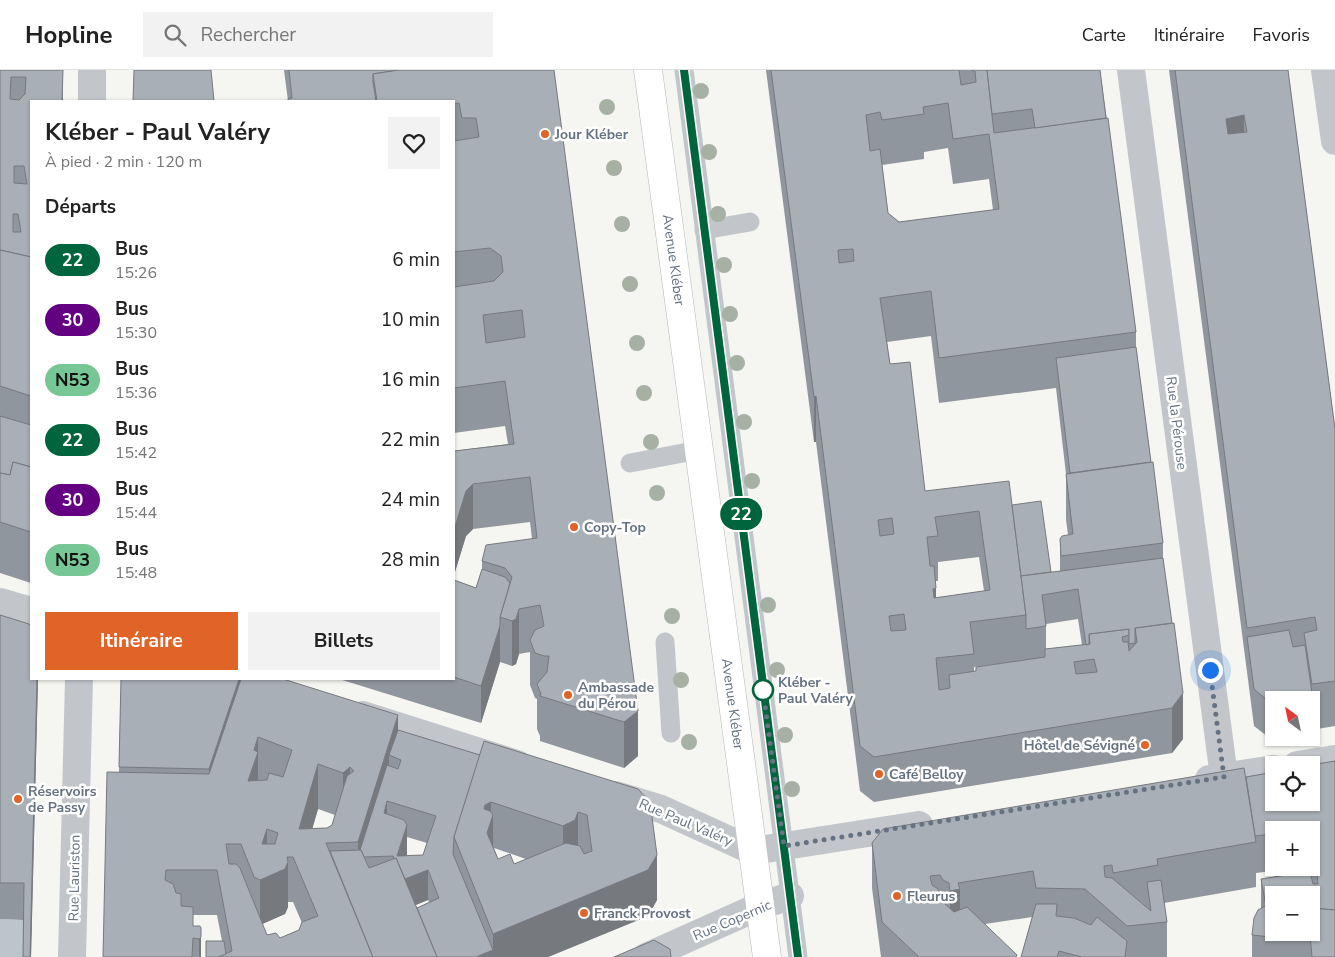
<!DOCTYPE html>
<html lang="fr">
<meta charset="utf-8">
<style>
:root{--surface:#fff;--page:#f2f2f2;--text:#222;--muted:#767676;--line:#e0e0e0;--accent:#e06327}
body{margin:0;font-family:"Nunito Sans",sans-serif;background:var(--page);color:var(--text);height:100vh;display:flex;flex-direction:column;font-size:19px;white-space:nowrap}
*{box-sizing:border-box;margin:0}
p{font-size:16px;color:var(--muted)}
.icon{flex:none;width:28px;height:28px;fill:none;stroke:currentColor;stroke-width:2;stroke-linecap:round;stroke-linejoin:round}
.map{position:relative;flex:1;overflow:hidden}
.side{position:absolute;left:30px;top:30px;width:425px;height:580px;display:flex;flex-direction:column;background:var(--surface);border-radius:0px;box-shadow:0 1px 4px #0004}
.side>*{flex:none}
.badge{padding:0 10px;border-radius:16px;font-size:18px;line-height:32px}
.needle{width:32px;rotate:327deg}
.buttons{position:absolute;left:1265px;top:621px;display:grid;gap:10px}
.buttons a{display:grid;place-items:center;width:55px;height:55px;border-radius:0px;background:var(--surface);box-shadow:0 1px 4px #0004;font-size:25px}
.you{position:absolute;width:25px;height:25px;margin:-12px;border:4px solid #fff;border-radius:50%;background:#1a73e8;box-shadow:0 0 0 8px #1a73e833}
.map>.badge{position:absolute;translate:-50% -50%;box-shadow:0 0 0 2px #fff}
h2{padding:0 15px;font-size:19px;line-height:45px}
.round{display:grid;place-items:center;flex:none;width:52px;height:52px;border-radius:0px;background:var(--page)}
.overview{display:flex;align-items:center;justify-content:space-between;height:85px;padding:0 15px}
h1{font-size:24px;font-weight:700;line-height:38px}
.cta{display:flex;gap:10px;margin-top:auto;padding:10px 15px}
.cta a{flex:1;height:58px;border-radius:0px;background:var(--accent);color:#fff;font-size:20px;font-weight:700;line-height:58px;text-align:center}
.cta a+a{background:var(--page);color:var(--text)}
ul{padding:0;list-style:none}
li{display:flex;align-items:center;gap:15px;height:60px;padding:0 15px}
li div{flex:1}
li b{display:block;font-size:19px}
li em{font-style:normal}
li .badge{min-width:55px;font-weight:700;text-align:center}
header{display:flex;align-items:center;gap:30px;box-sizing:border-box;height:70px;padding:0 25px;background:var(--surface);border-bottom:1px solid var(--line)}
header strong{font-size:24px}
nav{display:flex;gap:28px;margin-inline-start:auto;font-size:18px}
.search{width:350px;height:45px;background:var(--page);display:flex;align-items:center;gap:12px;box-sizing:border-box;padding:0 18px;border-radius:0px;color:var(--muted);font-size:19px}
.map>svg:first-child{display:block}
</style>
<header>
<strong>Hopline</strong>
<div class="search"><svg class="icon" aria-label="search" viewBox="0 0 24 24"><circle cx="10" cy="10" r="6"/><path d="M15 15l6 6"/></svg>Rechercher</div>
<nav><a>Carte</a><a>Itinéraire</a><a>Favoris</a></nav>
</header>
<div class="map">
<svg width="1335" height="887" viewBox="0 0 1335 887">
<rect width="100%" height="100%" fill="#f5f5f1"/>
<polygon fill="#bbc5ca" points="0,849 24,850 23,887 0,887"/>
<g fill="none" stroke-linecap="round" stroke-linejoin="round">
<defs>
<polyline id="secondary" points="648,0 767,887"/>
</defs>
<use href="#secondary" stroke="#b4b9be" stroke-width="29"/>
<g stroke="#c2c5c9" stroke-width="19">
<polyline points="684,0 798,887"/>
<polyline points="704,160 750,152"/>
<polyline points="630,393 699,380"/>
<polyline points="665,572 671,663"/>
</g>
<g stroke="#c2c5c9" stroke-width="28">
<polyline points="1131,0 1224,707"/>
<polyline points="1325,0 1335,71"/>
<polyline points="92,31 92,0"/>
<polyline points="0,532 31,541"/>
<polyline points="363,645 517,694"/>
<polyline points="1297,695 1335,689"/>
<polyline points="1209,709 1274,699"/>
<polyline points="615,725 661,739 753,781 919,755"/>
<polyline points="72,887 79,609"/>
<polyline points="646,887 760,836 790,826"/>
</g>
<use href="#secondary" stroke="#fff" stroke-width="28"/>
</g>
<g fill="#a6b1a3">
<circle cx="701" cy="21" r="8"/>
<circle cx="607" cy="37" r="8"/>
<circle cx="709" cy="82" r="8"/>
<circle cx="614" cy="98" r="8"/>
<circle cx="718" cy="144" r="8"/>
<circle cx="622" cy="154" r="8"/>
<circle cx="724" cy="195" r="8"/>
<circle cx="630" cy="214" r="8"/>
<circle cx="730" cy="244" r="8"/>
<circle cx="637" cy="273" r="8"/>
<circle cx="737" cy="293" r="8"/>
<circle cx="644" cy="323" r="8"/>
<circle cx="744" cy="352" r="8"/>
<circle cx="651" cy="372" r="8"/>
<circle cx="752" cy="411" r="8"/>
<circle cx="657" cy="423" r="8"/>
<circle cx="768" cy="535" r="8"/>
<circle cx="672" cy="546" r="8"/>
<circle cx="777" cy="600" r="8"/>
<circle cx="681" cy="610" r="8"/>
<circle cx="785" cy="665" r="8"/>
<circle cx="689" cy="672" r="8"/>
<circle cx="792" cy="719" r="8"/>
</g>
<g fill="#90969d" fill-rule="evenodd">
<polygon points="0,0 63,0 31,31 31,513 0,503"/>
<polygon points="284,0 554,0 638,686 624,698 540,671 540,666 537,659 537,629 535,628 530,615 530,582 519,584 516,594 512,596 500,592 481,653 339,609 454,609 454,510 476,518 482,499 482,491 532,469 530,452 473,459 466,466 454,505 454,381 508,374 505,356 454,363 454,31 288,31"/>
<path d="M766,0h334l36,262v15l15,115 12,81v15l20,181 -11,14 -298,49 -14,-11 -44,-349h-2zM948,78l5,36 36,-5 4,31 -94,12 -11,-9 -6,-48 42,-6v-7zM931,266l8,67 117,-15 10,86v45l2,16 -8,4v32l-9,1 -39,-67 -87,-14 -35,-127 -3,-22zM979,487l5,34 -48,7v-17h2v-19zM1078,549l4,26 -36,4v-25zM1013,592l-39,9v-4z"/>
<polygon points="1169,0 1288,0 1335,359 1335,656 1311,660 1311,630 1274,630 1274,666 1268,667 1254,656"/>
<polygon points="0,545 38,609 31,887 23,887 23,850 0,849"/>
<path d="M121,609l277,51 82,25 158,34 19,111 -9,16 -100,41h-342l16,-16 -5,-26h-24v11h7l1,31h-98l16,-185zM318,739l17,6 -3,10 -5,3h-15zM407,767l20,6 -4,12 -17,1zM494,778l32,11 -12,5 -16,-5zM428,830l1,2 -12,6 -1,-3zM288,832h5l9,21 -3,7 -19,8 -13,-3 -5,-11 23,-10 3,-7z"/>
<polygon points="1335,691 1335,887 1252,887 1252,865 1261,838 1261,809 1304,802 1304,798 1311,798 1311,760 1274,760 1274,798 1295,798 1256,803 1256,817 1164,833 1167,852 1167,887 1021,887 1032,847 985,854 1017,887 881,887 872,818 872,773"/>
</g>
<g fill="#767a7f">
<polygon points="63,0 63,31 62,31"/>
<polygon points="1244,45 1244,90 1226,94 1226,49"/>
<polygon points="816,326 816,372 814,372 814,327"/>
<polygon points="473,414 473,459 466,466 454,505 454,460 466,421"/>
<polygon points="936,518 936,563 933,519"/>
<polygon points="519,539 519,584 516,594 512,596 512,551"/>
<polygon points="500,556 500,592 481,653 481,616"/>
<polygon points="37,609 38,609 31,887 30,887"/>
<polygon points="239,609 243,609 209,749 209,699"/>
<polygon points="1183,623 1183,669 1172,683 1172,638"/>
<polygon points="638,641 638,686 624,698 624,652"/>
<polygon points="398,645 398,688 389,685 389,715 358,787 358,817 358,772"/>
<polygon points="258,667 258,727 248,711 254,680"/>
<polygon points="318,694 318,739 300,802 299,759"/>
<polygon points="350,697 350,742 343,748 343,703"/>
<polygon points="387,731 387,761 384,743"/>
<polygon points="491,732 491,750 493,745 493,790 487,808 484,739 485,735"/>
<polygon points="578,742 578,788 563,801 563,756"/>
<polygon points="407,755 407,785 401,805 397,786"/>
<polygon points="267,759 267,805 288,792 288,837 285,844 260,855 260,810 262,774"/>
<polygon points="657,785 657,830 648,846 548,887 476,887 493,880 493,864"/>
<polygon points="428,800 428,830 403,840 403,810"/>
<polygon points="960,819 960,864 950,866 950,821"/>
<polygon points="201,858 201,887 199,887 199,869"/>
</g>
<g fill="#a8afb6" stroke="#767a7f" fill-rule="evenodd">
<path d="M0,0h63l-1,31h-31v156l-31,-7zM11,7h15l-1,17 -6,6 -9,-1zM14,96h10l3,18 -13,-1zM13,144h5l3,18h-8z"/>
<polygon points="134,0 211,0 214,31 133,31"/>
<polygon points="289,0 399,0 373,4 373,12 376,31 288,31 288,29 292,28"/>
<path d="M399,0h155l84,641 -14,11 -84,-26 1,-2 -4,-10 10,-12 2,-16h-5l-9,-3 -5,-13 5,-10 9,-4 -4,-21 -21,4 -3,10 -4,2 -12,-4 12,-40 -7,-9 -23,-7 4,-16 51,-7 -7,-61 -57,7 -7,7 -12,39v-79l60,-7 -9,-63 -51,7v-101l40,-6 9,-9 -2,-16 -11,-8 -36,4v-111l25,-4 -3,-19h-14l-3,-15 -5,1v-3h-77l-4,-27zM522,240l3,27 -39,6 -3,-28z"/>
<path d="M771,0h188l2,15 15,-3 -1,-11 -4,-1h16l7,63 114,-15 28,214 -197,26 -8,-67 -51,7 10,66 20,-2 15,129 84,-10 17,134 -56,7 4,32 -38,4 3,32 11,-2 -1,-13 27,-4v-4l69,-10v-8l45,-5 -1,-10 40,-5v6l-7,2 1,5h5l1,9 8,-9 -2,-14 39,-5 9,70 -11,15 -298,49 -14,-11 -44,-350 -2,1 -3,-23zM948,33l5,36 36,-5 10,75 -100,13 -11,-9 -8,-64 -10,2 -4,-36 14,-3 2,8 42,-6 -1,-7zM853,179l1,12 -15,2 -1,-13zM979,441l11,79 -56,8 -1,-9 3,-1 -2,-22h-4l-3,-29 11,-1 -3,-19zM892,448l2,16 -14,2 -2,-16zM904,544l2,16 -15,1 -2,-15zM1094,589l3,13 -21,2 -2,-12z"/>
<polygon points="987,0 1100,0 1106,48 1035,58 1032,39 992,44"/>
<path d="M1175,0h113l47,359v252l-23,3 -8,-51 13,-3 -2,-13 -68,11zM1244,45l3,17 -19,2 -2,-15z"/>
<polygon points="0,180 31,187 31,326 0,316"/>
<polygon points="1136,277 1151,392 1070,403 1056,288"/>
<polygon points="0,346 31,355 31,397 13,392 10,405 0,403"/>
<polygon points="13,392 31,397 31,462 0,452 0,403 10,405"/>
<polygon points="1153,392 1163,473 1061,486 1060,469 1062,466 1073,464 1066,404"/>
<polygon points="1041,431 1051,502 1021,506 1012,435"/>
<polygon points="1163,488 1172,553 1135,558 1135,573 1129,574 1129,559 1089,564 1089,574 1086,575 1078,519 1042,525 1046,556 1026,559 1026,545 1021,506"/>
<polygon points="482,499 505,507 510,513 500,547 500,556 481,616 454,607 454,510 476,518"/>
<polygon points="0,545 29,554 31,557 31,609 37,609 30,887 23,887 24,813 0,813"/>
<polygon points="1289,560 1293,577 1305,575 1312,623 1268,631 1254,619 1247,567"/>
<polygon points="121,609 239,609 209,699 119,697"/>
<path d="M241,609h42l115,36 -40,127 -32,1 47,114h-155l14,-6 -15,-81h-51l-1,10 8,4 3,9 5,1v12l12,1v19h7l1,2v9l-2,2 -6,-1 -1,19h-89l4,-185 102,2zM258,667l34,13 -9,27 -14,-4 -2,7 -19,1 10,-29 -4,-2zM318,694l25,9 7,-6 4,4 -7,5 -15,49 -5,3 -28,1zM267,759l11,4 -3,11h-13zM226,774h15l13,33 6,3 25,-11 3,-7 -1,-5h6l25,59 -16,6 -3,8 -19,8 -4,-5 -9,2 -27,-67 -4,-4h-7z"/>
<path d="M398,660l82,25 -26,82 -1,17 40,96 -17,7h-39l-20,-49 22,-10 -11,-28 -23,9 -9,-21 -2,1 -1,-3 -29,1 -3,-7h-1l27,-85 11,4 3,-9 -12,-5zM387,731l49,15 -13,39 -26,1 10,-31 -3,-5 -20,-7z"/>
<path d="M484,671l154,48 12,13 7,53 -9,15 -155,64 -39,-97zM491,732l72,24 12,-6 3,-8 9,3 5,36 -8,3 -4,-8 -14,-3 -52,21 -4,-10 -12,5 -11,-26 6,-18 -3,-4 -6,-2 1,-4z"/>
<polygon points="1335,691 1335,840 1311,838 1311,825 1274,825 1274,836 1267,835 1266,836 1261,809 1306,802 1311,806 1313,814 1318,814 1316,795 1311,796 1311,760 1274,760 1274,764 1255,766 1246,707 1274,702 1274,732 1311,732 1311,695"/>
<polygon points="1244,698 1256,772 1157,789 1158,795 1113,803 1112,795 1104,796 1105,807 1112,808 1151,841 1147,812 1161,810 1167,852 1127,856 1085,819 1036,818 1033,801 958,813 960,819 950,821 949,813 943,810 940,805 930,806 932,815 938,819 939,825 936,826 954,842 967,837 1017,885 1016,887 919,887 882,852 872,773 883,759"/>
<polygon points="361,780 369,798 396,788 437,887 373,887 330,781"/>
<polygon points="1036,834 1057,834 1056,846 1074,848 1091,855 1097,847 1127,871 1125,887 1082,887 1059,881 1057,887 1021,887"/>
<polygon points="1267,835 1274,836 1274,862 1311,862 1311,838 1335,840 1335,887 1312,887 1310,864 1281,868 1252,865 1254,848 1258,840"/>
<polygon points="654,870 670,879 671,887 614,887"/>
<polygon points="206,871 224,871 226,884 218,887 206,887"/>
</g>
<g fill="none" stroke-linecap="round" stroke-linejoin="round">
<defs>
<polyline id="line" points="684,0 798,887"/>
</defs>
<use href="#line" stroke="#fff" stroke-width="11"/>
<use href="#line" stroke="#00643c" stroke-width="8"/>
<polyline stroke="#647282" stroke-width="5" stroke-dasharray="0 9" points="763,620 784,776 1224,707 1210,600"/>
</g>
<g fill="#e06327" stroke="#fff" stroke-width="2">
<circle cx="545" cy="64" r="5"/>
<circle cx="574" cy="457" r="5"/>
<circle cx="568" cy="625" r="5"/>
<circle cx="1145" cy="675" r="5"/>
<circle cx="879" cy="704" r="5"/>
<circle cx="18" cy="729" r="5"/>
<circle cx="897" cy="826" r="5"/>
<circle cx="584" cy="843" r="5"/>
</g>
<circle fill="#fff" stroke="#00643c" stroke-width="2.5" cx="763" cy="620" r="10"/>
<g text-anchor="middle" stroke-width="5" stroke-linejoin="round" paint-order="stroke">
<g font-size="14" font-weight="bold" fill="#647282" stroke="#fff" text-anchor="start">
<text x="555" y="69">Jour Kléber</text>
<text x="584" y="462">Copy-Top</text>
<text x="578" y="622">Ambassade<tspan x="578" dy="16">du Pérou</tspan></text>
<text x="1135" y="680" text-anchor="end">Hôtel de Sévigné</text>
<text x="889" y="709">Café Belloy</text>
<text x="28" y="726">Réservoirs<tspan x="28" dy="16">de Passy</tspan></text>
<text x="907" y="831">Fleurus</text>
<text x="594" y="848">Franck Provost</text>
</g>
<g font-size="14" fill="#647282" stroke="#fff">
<text transform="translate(674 190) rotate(82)" y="5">Avenue Kléber</text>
<text transform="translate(1177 353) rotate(83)" y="5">Rue la Pérouse</text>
<text transform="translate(733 634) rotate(82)" y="5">Avenue Kléber</text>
<text transform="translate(686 752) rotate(23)" y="5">Rue Paul Valéry</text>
<text transform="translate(74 808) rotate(-89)" y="5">Rue Lauriston</text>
<text transform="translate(732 850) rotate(-23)" y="5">Rue Copernic</text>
</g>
<g font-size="14" font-weight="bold" fill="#647282" stroke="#fff" text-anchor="start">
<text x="778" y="617">Kléber -<tspan x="778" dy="16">Paul Valéry</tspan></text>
</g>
</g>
</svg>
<div class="buttons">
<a><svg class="needle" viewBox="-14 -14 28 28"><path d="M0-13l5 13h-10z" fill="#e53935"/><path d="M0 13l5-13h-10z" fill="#767676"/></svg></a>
<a><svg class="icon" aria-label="locate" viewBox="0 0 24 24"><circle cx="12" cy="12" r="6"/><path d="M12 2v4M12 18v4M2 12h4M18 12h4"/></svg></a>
<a>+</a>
<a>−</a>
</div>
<div class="you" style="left:1210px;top:600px"></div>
<b class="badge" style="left:741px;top:444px;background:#00643c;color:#fff">22</b>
<section class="side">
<div class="overview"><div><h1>Kléber - Paul Valéry</h1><p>À pied · 2 min · 120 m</p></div><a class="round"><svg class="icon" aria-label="heart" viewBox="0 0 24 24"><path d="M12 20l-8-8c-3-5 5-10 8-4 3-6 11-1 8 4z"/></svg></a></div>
<h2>Départs</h2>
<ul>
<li><span class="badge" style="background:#00643c;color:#fff">22</span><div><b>Bus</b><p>15:26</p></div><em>6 min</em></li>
<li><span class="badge" style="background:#640082;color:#fff">30</span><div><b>Bus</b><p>15:30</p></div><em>10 min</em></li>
<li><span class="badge" style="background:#77c695;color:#111">N53</span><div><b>Bus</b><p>15:36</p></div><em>16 min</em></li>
<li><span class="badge" style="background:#00643c;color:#fff">22</span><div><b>Bus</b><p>15:42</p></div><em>22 min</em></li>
<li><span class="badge" style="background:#640082;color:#fff">30</span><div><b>Bus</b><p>15:44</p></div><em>24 min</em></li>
<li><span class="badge" style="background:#77c695;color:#111">N53</span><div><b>Bus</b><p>15:48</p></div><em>28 min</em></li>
</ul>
<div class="cta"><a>Itinéraire</a><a>Billets</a></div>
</section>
</div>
